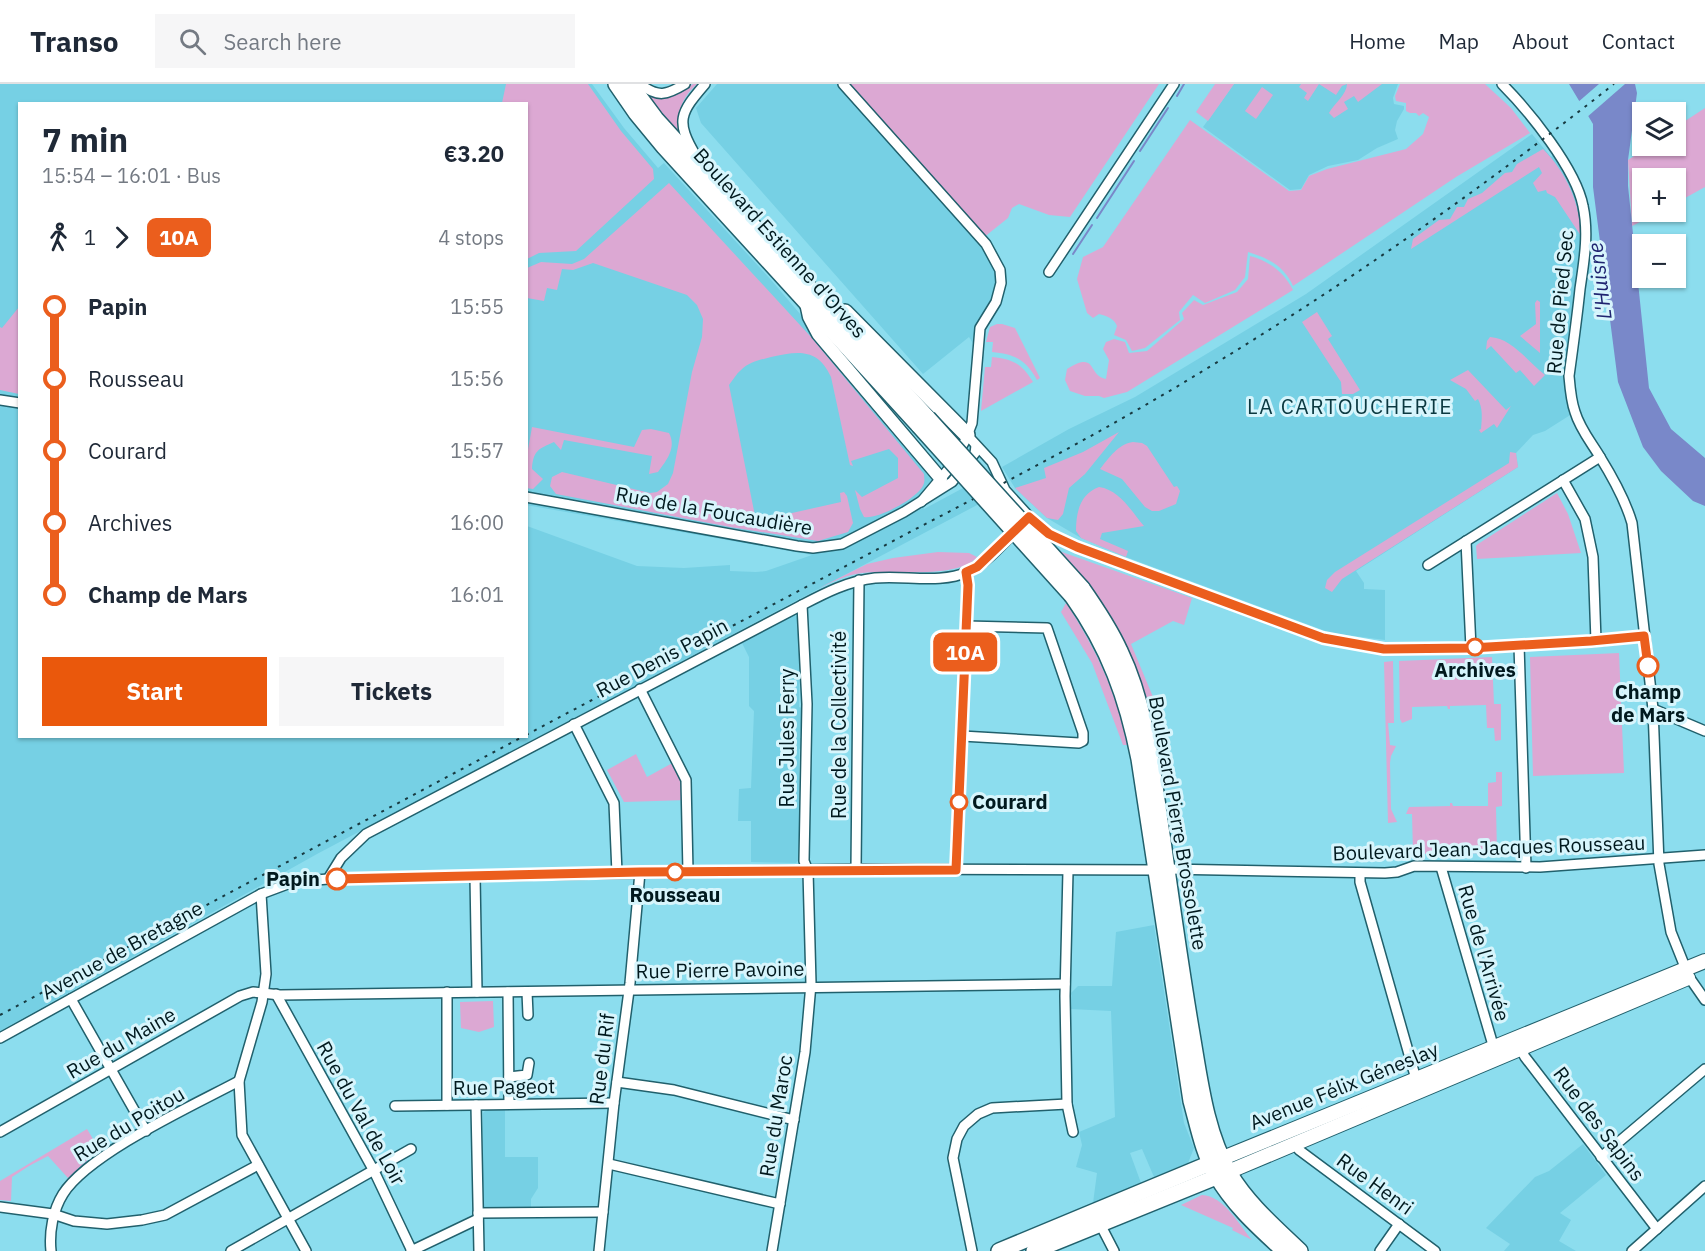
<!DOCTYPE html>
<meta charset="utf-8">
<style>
:root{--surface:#fff;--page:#f6f6f7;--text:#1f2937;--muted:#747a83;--line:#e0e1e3;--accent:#ea580c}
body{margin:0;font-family:"IBM Plex Sans",sans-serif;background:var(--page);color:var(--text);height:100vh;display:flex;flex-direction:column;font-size:22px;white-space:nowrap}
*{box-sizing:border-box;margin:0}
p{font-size:20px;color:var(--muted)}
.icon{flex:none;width:33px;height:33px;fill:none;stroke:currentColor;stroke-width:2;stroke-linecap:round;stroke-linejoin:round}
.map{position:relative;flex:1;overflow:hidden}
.panel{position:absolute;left:18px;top:18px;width:510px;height:636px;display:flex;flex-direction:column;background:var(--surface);border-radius:0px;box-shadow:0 2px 4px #0004}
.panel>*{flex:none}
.badge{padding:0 12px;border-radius:9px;font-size:21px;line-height:39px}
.tools{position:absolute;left:1632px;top:18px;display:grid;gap:12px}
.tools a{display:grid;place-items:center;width:54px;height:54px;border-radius:0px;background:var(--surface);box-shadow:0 2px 4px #0004;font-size:30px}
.map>.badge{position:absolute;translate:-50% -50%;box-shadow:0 0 0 3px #fff}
.legs{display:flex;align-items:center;gap:9px;height:66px;padding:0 24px;font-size:20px}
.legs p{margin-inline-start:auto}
.overview{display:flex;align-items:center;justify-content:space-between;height:102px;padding:0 24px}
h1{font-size:33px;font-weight:800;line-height:45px}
.button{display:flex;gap:12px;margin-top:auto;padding:12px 24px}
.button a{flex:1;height:69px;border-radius:0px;background:var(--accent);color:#fff;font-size:24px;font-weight:800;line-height:69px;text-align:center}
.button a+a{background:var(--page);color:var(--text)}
ul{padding:0 24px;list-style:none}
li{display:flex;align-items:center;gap:21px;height:72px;font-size:22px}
li i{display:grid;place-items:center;width:9px;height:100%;margin:0 8px;background:currentColor}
li i::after{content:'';width:15px;height:15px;margin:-8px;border:4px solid;border-radius:50%;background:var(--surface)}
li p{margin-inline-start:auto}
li:first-child i{background:linear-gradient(#0000 50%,currentColor 0)}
li:last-child i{background:linear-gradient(currentColor 50%,#0000 0)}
header{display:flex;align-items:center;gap:36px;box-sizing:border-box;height:84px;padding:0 30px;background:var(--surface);border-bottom:2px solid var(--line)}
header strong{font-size:28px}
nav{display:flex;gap:33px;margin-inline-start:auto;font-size:21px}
.search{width:420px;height:54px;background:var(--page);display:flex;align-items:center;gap:15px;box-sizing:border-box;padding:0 21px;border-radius:0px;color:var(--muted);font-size:22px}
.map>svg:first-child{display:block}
</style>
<header>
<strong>Transo</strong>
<div class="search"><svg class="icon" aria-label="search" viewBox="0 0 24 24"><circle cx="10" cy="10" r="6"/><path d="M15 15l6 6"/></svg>Search here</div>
<nav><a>Home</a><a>Map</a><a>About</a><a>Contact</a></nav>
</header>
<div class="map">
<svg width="1705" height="1167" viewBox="0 0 1705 1167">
<rect width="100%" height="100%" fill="#8cddee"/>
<g fill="#76d0e4" fill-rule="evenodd">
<path d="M0,0h592l32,44 34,40 6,-5 108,118 166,195 -17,26 3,7 41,-22 14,17 -662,350 -317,177zM20,20h506v401l286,50 -46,16 -10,1 -26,-1v-6l-46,3 -47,-2 -110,-40 -1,210h-506z"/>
<polygon points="717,0 843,0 986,160 1001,199 980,244 979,269 969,253 923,290 701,39 696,24"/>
<polygon points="1234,0 1398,0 1393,14 1394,20 1404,22 1404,25 1397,37 1395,46 1398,55 1377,64 1358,76 1328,82 1309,91 1301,105 1290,106 1203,43"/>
<polygon points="1532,50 1551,73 1556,68 1573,96 1586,141 1569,292 1575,328 1545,347 1533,351 1516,369 1518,383 1356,487 1364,499 1364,505 1385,506 1385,556 1331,549 1126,473 1081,454 1047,434 1015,404 1002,383 1069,345 1135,313 1306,210"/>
<polygon points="794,531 800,534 799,623 802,624 800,654 802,654 802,664 799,665 799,775 796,779 751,778 751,737 738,737 739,705 751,704 754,627 749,622 749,573 742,559"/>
<polygon points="1154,841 1184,1039 1194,1064 1188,1079 1154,1093 1142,1065 1130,1069 1141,1099 1093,1119 1097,1089 1076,1083 1082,1061 1079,1048 1115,1033 1111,927 1070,925 1070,910 1078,902 1112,902 1116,848"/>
<polygon points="486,1026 505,1026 505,1073 538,1073 538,1104 531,1115 531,1124 483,1124 483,1029"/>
<polygon points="1583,1060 1606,1091 1560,1129 1571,1136 1559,1157 1576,1167 1504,1167 1510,1160 1486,1144 1535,1093 1549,1087"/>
</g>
<g fill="#dca8d3">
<polygon points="506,0 588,0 621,47 653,85 654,95 576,167 539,169 527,175 526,20 502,19"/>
<path d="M693,0h4c-16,14 -22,32 -16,52l-14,-15 -20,-26 26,1z"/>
<polygon points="848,0 1159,0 1070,133 1049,131 1019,120 1012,124 1008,134 983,154"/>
<polygon points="1215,0 1234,0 1208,37 1196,28"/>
<path d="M1301,0h81l-24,18 -4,-6 -10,6 4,7 -14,9 -5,-5c5,-9 18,-19 18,-29l-5,2 -6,9 -17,-11 -11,17 -4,-3 3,-5 -8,-6z"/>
<path d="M1400,0h85l26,24 19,25 -74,44 -163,109c-9,-20 -25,-28 -45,-34l-3,25 -10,13 -30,13 -12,-8 -14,17 1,8 -35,28 -13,3 -6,-11 -12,-5 3,-9c-3,-8 -11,-10 -18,-12l-6,4 -6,-5 -10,-34 6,-22 20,-10 87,-127 99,71 12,-1 8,-14 18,-7 79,-20 17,-15 6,-17 -6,-4 -4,3 -3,-3h-6l-4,-2v-8l-10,-2 -1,-5z"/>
<polygon points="1262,3 1273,11 1256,35 1245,27"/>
<polygon points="1705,24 1705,103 1676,119 1676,94 1642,94 1642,128 1660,128 1632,142 1628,76 1649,62 1676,62 1676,43"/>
<path d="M1543,65c23,23 37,54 38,87l-26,-39 -8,-4 -1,-3 -8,2 -5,-9 9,-10 -3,-6 -128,82 2,-10 26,-19 11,-1 7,-12h7l4,-8 14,-6 23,-20 7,-1 5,-8z"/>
<path d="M669,99l142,154 113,137c0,3 1,6 0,9 -3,14 -47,37 -60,34l-4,-8 -5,-19 7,7 36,-19v-20l-9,-9 -38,12 2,5 -3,-1 -19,-88c-13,-29 -33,-26 -60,-20 -11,3 -22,5 -30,13 -5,4 -8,10 -12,15l27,136 85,-19 -1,-9 4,-1 3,4 6,27 -5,9 -30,9 -88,-14 -174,-33 -6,-8 2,-9 10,-5 88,21 7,-1 11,-8 5,-11 19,-101 10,-35 1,-18 -6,-14 -10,-10 -94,-32 -20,7 -11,-1 -5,21 -10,-2 -3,13 -17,-3v-30l14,-6 31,2 12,-5z"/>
<path d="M1250,172c19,5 34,16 43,34l-166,102 -23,6 -5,-2h-14l-15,-5 -5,-11 2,-11c31,-19 20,7 39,10l3,-19 -6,-11 3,-7 8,-3 11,3 4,11 18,-2 37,-32 -2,-6 12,-13 9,5 34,-13 11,-13z"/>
<polygon points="1537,216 1540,218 1540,269 1520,252 1536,240 1535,219"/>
<polygon points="19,223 20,309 19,310 0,306 0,243 2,244"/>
<polygon points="1317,228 1332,252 1328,255 1360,306 1353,310 1342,310 1341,298 1302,238"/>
<path d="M997,240h5l13,4 25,50 -3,2c-11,-20 -22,-26 -45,-28l1,-10h-7l4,-15z"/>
<path d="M1490,253c22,1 39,26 55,38l-11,11 -14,-16 -4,3 -25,-27 -5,4 1,-9z"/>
<path d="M992,273c21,2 30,7 41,25l-52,29 4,-44h6z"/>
<path d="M1468,286l38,40 5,-4 -14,22 -3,-4 -13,9 -2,-3 2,-1c1,-11 2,-20 -3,-30l-3,2 -9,-12 -16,-9z"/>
<path d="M532,343l102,20 8,-17 9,-1 18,4c8,15 -3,28 -11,39l-9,2 3,-18 -88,-16 -3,10 -7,-8c-16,7 -21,9 -22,27l11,10 -10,10 -7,-1 1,-33z"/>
<polygon points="1119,348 1085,390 1069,404 1063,430 1058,436 1047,434 1015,404 1046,394 1044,384 1083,368"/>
<path d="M1133,358l9,1 5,3 27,41 3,-1 3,5 -4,13 -17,7h-7l-7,-4 -23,-28 -22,-10c9,-11 18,-25 33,-27z"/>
<polygon points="1510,368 1516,369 1518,383 1342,495 1332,508 1325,504 1327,496 1335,488 1509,379"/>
<path d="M1099,403c21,3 32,24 45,39l-42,7 -2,6 28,12 -2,6 -45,-19 -5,-7c0,-19 4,-37 23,-44z"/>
<polygon points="1557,409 1568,430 1581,469 1477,475 1476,462 1478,460"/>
<polygon points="1059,467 1192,514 1184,541 1173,537 1131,560 1153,613 1160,651 1153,652"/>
<path d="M938,468l31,1 8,4c-18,22 -85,13 -114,16 -15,1 -30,9 -44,15l48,-24 26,-6z"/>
<path d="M1066,519c29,44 51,90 61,142h-4l-31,-82 -31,-51z"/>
<polygon points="1619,569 1624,689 1533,692 1530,573"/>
<polygon points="1492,573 1494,620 1501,620 1501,656 1495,657 1494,644 1487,644 1486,621 1450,622 1450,625 1448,625 1447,622 1412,623 1412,635 1402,639 1400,635 1399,577"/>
<polygon points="1393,577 1394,639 1388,639 1390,661 1396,662 1391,672 1390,679 1391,725 1397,738 1388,739 1384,578"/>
<polygon points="636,670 647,693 676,677 687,716 624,718 607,686"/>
<polygon points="1496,688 1502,688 1502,722 1496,723 1497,769 1413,770 1412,730 1406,730 1409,723 1450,722 1450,719 1452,719 1453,722 1488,722 1488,699 1496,698"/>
<polygon points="493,917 494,943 479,948 461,944 460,918"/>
<polygon points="87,1045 99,1065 68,1094 48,1072 29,1082 12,1093 11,1117 0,1116 0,1097"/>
<path d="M1202,1111c22,1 37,30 50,45l-20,-10 1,-2 -52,-23z"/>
</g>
<polygon fill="#7988c9" points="1569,0 1635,0 1637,9 1628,76 1628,102 1649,304 1671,345 1705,374 1705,422 1693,417 1661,387 1643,363 1618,298 1593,103 1593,40"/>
<polygon fill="#8cddee" points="1599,0 1625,0 1586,34 1577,19"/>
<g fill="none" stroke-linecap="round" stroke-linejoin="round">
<g stroke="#7988c9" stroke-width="2">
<polyline points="1177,12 1184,0"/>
<polyline points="1140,67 1168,24"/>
<polyline points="1097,134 1134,77"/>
<polyline points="1073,170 1092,141"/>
</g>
<defs>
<g id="minor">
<path d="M640,0c18,14 27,11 45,0"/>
<polyline points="843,0 986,160 1000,186 1001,199 996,218 980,244 972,339 965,357 947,387 921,418"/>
<path d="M1502,0c27,27 74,85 81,122 6,28 1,55 -3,83 -3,29 -7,58 -11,87 1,12 2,25 6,36 5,17 16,30 25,45 13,21 25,42 32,66l21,186 6,155 12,68 18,45 16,23"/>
<path d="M696,72c-21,-35 -16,-43 9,-72"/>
<polyline points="1049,188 1174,0"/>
<polyline points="0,316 20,319"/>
<polyline points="967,351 992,378 1005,406 1035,439 1049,450 1077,463 1323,554 1384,565 1471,564 1596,557 1644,552"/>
<polyline points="1563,396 1585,435 1593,473 1596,557"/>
<polyline points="526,413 797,462 813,464 842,460 904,428 952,398 975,369 976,362"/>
<polyline points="1466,457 1471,564"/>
<polyline points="1428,481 1600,373"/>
<polyline points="1519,561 1526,784"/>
<polyline points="640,605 686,696 688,788"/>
<polyline points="1653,625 1705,647"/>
<polyline points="574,640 614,719 617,789"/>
<polyline points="962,652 1079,659 1083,657 1083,649 1047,544 966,542"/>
<polyline points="1441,783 1495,968"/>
<polyline points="856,785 859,496"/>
<polyline points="1167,785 1385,789 1397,788 1414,782 1540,783 1705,771"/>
<polyline points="956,786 968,501 966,488"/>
<polyline points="1068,787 1065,912 1067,1020 1073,1048"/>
<polyline points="1360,789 1360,798 1416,995"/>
<polyline points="475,792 477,908"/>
<path d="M328,795l13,-21 25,-24 436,-229c23,-12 46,-24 73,-27 28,-3 67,6 92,-6 24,-11 43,-37 62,-55"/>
<polyline points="261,810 266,890 262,918 239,997 242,1051 306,1167"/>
<polyline points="447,908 447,1021"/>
<polyline points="508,908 509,1020"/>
<polyline points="527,908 528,931"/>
<polyline points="276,910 374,1087 412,1167"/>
<polyline points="71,915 146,1047"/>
<polyline points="0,954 261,810 293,798 328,795 856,785 1155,786"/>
<polyline points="1518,960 1525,973 1657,1145"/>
<polyline points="509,993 527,991 529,979"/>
<polyline points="617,998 674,1006 794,1036"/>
<polyline points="476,1021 479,1167"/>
<polyline points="395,1022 614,1019"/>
<polyline points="0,1048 240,912 253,908 280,911 1065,900"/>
<polyline points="1296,1059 1299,1066 1435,1167"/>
<polyline points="1601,1073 1705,985"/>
<polyline points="609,1080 780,1120"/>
<polyline points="0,1123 53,1130 74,1137 107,1140 142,1136 165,1131 258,1081"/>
<polyline points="478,1129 603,1128"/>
<polyline points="1100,1140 1114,1167"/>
<path d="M51,1167c-2,-19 2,-41 12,-57 26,-41 131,-89 176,-113"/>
<polyline points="231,1167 411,1065"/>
<polyline points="411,1167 478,1135"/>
<polyline points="599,1167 614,1019 630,899 640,788"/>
<polyline points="772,1167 805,968 811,900 808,787 804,777 807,620 802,521"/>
<polyline points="972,1167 953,1074 957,1055 964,1042 978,1030 992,1024 1067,1020"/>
<polyline points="1380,1167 1399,1140"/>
<polyline points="1632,1167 1705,1102"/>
</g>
<polyline id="tertiary" points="806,219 809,233 818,250 941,395"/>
<g id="secondary">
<polyline points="1223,1074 1705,877"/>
<polyline points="1228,1088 1688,894"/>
</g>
<g id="primary">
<polyline points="616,0 636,29 664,63 919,342"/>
<polyline points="630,0 656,35 928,334"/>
<polyline points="845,228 967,351"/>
<path d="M1082,504c14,20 28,41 38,63 28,58 33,126 43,190 9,64 18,129 29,193 8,47 14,99 38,140 18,30 45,53 70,77"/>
<path d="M1072,512c37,52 55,102 67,163l52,342c7,25 12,52 25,74 17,30 43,53 68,76"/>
<polyline points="999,1167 1218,1076"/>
<polyline points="1034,1167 1226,1089"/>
</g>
</defs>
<use href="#minor" stroke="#21606c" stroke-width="12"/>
<use href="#tertiary" stroke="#21606c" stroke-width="15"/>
<use href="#secondary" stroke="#21606c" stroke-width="16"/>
<use href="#primary" stroke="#21606c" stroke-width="18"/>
<use href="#minor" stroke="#fff" stroke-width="9"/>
<use href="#tertiary" stroke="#fff" stroke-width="12"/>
<use href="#secondary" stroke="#fff" stroke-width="14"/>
<use href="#primary" stroke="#fff" stroke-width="15"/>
<g stroke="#183a41" stroke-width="2" stroke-dasharray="3 6" stroke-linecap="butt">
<path d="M526,651c128,-68 256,-135 384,-203 100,-52 200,-104 296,-163 142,-86 278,-182 408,-285"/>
<polyline points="0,931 524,652"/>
</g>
<defs>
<g id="primary-bridge">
<polyline points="928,334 1082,504"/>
<polyline points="919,342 1072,512"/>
</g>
</defs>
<use href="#primary-bridge" stroke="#21606c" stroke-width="18" stroke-linecap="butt"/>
<use href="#primary-bridge" stroke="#fff" stroke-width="15"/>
</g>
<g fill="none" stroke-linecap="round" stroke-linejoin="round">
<defs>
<polyline id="line-1" points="337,795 640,788 956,786 968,501 966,488 977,483 1029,433 1049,450 1077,463 1323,554 1384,565 1471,564 1591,557 1644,552 1648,582"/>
</defs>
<use href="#line-1" stroke="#fff" stroke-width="14"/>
<use href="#line-1" stroke="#eb5e1d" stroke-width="9"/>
</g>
<g fill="#fff" stroke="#eb5e1d" stroke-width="3">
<circle cx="1475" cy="563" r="8"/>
<circle cx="1648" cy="582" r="10"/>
<circle cx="959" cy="718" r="8"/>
<circle cx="675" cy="788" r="8"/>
<circle cx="337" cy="795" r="10"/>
</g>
<g text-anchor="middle" stroke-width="6" stroke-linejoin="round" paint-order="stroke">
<g font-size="20" fill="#01191e" stroke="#d7f5fc">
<text transform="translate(780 159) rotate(48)" y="7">Boulevard Estienne d'Orves</text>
<text transform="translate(1560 218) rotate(-85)" y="7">Rue de Pied Sec</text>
<text transform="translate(714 427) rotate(10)" y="7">Rue de la Foucaudière</text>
<text transform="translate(662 574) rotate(-28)" y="7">Rue Denis Papin</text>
<text transform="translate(839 641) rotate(-90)" y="7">Rue de la Collectivité</text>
<text transform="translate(787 654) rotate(-90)" y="7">Rue Jules Ferry</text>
<text transform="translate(1178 739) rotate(80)" y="7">Boulevard Pierre Brossolette</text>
<text transform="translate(1489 764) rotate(-2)" y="7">Boulevard Jean-Jacques Rousseau</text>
<text transform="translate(122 866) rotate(-29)" y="7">Avenue de Bretagne</text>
<text transform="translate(1484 869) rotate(74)" y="7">Rue de l'Arrivée</text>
<text transform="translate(720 886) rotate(-1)" y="7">Rue Pierre Pavoine</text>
<text transform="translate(121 959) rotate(-30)" y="7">Rue du Maine</text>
<text transform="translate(602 975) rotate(-83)" y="7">Rue du Rif</text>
<text transform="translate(1344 1002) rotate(-22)" y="7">Avenue Félix Géneslay</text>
<text transform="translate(504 1003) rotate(-1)" y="7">Rue Pageot</text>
<text transform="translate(361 1029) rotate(61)" y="7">Rue du Val de Loir</text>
<text transform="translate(776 1032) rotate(-81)" y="7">Rue du Maroc</text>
<text transform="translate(129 1040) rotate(-31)" y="7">Rue du Poitou</text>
<text transform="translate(1599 1040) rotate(53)" y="7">Rue des Sapins</text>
<text transform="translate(1375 1100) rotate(36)" y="7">Rue Henri</text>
</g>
<g font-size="20" font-weight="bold" fill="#01191e" stroke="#d7f5fc">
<text x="1475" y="593">Archives</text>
<text x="1648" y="615">Champ<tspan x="1648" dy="23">de Mars</tspan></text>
<text x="972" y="725" text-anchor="start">Courard</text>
<text x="320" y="802" text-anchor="end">Papin</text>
<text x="675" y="818">Rousseau</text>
</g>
<g font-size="21" font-style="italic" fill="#1f2470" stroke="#d7f5fc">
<text transform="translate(1600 197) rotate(-97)" y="7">L'Huisne</text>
</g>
<g font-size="21" letter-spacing="1.5" fill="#0a3840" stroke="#d7f5fc">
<text x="1350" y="330">LA CARTOUCHERIE</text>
</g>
</g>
</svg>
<div class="tools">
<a><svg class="icon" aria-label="layers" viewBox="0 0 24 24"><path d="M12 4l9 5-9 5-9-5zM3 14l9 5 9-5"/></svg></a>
<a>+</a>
<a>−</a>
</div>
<b class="badge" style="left:965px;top:568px;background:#eb5e1d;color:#fff">10A</b>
<section class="panel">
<div class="overview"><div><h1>7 min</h1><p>15:54 – 16:01 · Bus</p></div><b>€3.20</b></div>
<div class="legs"><svg class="icon" aria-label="walk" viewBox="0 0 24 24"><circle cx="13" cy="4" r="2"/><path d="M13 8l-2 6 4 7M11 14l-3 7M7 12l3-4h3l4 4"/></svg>1<svg class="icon" aria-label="forward" viewBox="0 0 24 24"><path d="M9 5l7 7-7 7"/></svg><b class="badge" style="background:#eb5e1d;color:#fff">10A</b><p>4 stops</p></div>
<ul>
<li><i style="color:#eb5e1d"></i><b>Papin</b><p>15:55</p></li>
<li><i style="color:#eb5e1d"></i><span>Rousseau</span><p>15:56</p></li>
<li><i style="color:#eb5e1d"></i><span>Courard</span><p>15:57</p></li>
<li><i style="color:#eb5e1d"></i><span>Archives</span><p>16:00</p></li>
<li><i style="color:#eb5e1d"></i><b>Champ de Mars</b><p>16:01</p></li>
</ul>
<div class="button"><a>Start</a><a>Tickets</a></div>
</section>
</div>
